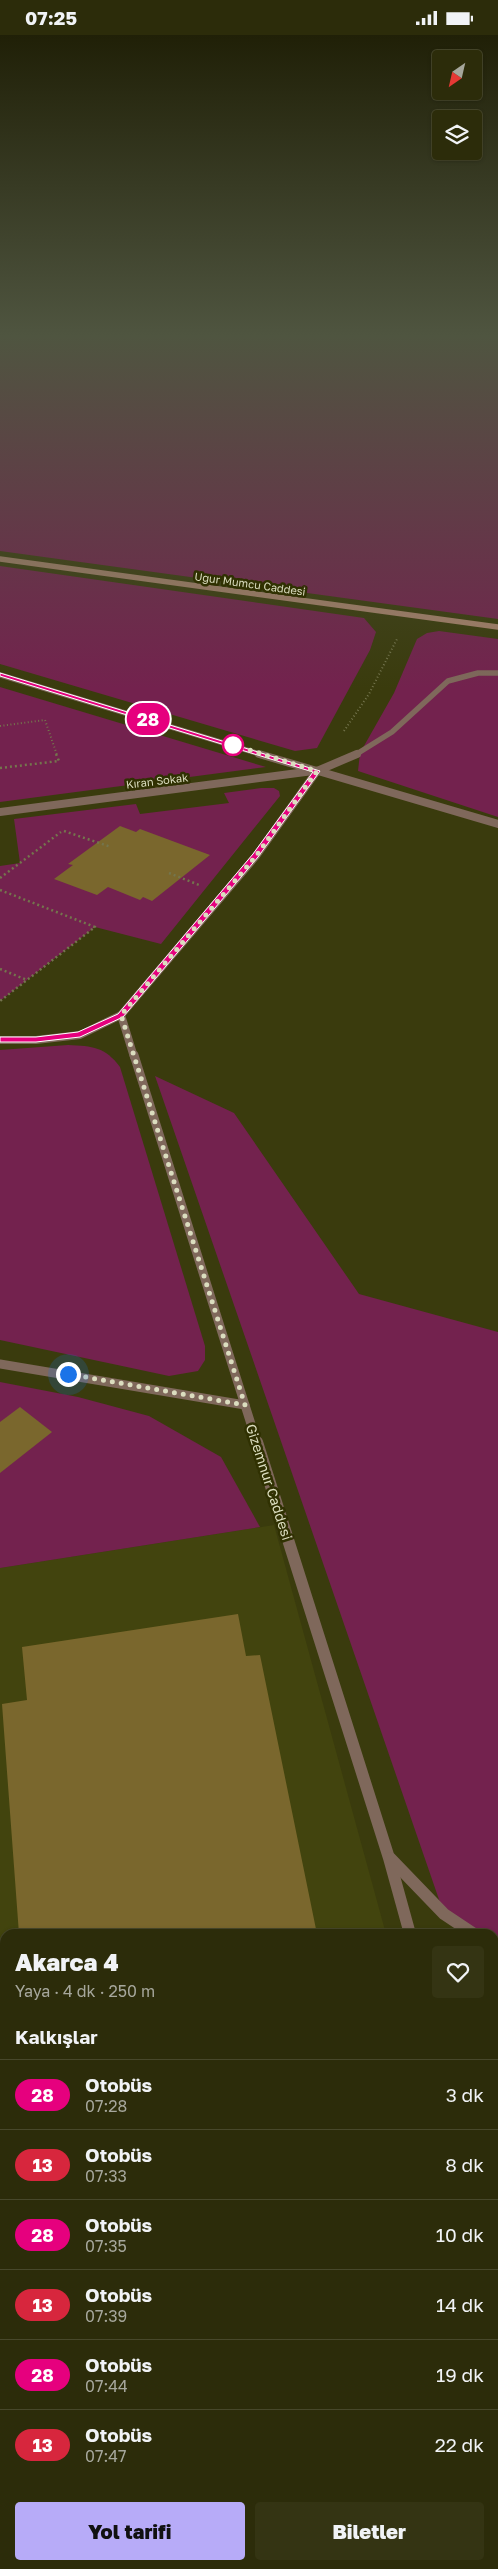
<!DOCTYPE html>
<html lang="tr">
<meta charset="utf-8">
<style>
:root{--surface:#2c2c0a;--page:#343413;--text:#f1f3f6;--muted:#a6a79c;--line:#48482b;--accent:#b7abf8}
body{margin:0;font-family:"Golos Text",sans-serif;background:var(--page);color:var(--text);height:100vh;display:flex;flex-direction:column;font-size:19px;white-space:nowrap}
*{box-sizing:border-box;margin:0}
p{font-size:16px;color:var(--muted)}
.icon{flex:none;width:28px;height:28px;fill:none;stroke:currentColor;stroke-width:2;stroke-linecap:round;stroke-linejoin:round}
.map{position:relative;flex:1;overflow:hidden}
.side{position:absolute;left:0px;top:1894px;width:499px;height:641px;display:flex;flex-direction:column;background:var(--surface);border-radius:15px 15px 0 0;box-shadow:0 1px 4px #0004,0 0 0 1px var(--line)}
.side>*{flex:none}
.badge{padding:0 10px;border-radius:16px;font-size:18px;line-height:32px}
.needle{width:32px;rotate:214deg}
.fabs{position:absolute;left:432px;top:15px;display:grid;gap:10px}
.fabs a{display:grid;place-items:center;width:50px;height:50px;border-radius:5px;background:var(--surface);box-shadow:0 1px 4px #0004,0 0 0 1px var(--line);font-size:25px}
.you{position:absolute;width:25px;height:25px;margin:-12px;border:4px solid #fff;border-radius:50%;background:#1a73e8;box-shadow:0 0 0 8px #1a73e833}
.map>.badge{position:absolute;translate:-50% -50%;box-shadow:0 0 0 2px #fff}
h2{padding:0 15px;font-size:19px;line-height:45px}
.round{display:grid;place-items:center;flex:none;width:52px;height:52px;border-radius:5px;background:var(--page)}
.summary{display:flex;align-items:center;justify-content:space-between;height:85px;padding:0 15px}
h1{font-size:24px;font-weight:800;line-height:38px}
.primary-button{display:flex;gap:10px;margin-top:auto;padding:10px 15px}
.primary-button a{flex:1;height:58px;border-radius:5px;background:var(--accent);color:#111;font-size:20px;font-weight:800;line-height:58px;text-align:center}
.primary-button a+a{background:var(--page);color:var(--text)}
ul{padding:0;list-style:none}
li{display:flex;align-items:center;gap:15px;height:70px;padding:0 15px;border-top:1px solid var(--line)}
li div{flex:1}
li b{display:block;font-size:19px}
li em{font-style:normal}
li .badge{min-width:55px;font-weight:700;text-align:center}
.status{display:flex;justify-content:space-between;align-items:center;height:35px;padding:0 25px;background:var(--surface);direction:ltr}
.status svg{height:14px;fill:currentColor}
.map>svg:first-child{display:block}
</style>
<div class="status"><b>07:25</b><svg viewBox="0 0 49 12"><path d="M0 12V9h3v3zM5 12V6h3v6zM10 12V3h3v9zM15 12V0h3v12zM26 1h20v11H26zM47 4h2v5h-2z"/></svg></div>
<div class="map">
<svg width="498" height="2534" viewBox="0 0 498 2534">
<rect width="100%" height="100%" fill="#3a3b0d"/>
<polygon fill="#42440e" points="274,1490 386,1899 5,1899 5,2530 494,2530 494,2292 498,2308 498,2534 0,2534 0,1533"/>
<g fill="#73224e">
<polygon points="0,299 498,299 498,584 0,516"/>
<polygon points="0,531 364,583 376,597 370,615 317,713 295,716 0,629"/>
<polygon points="439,596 498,604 498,782 358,736 360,718 394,658 417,604 427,598"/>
<polygon points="0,652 266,732 0,767"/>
<polygon points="261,753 274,753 279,756 280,761 161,909 95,892 0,966 0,831 20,828 14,784 136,769 140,779 229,768 224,758"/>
<path d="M68,1010c25,1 37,2 52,22l85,279v14l-7,11 -29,5 -169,-36v-290z"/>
<polygon points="155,1041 234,1078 359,1259 498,1297 498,1912 494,1910 494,1899 474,1899 444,1879"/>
<polygon points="0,1347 78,1362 149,1381 221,1422 260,1492 0,1533"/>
<polygon points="498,1965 498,2107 494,2093 494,1967"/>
</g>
<g fill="#7a672d">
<polygon points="120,791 136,797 140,794 210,820 152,866 143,862 140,865 108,852 97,860 54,844 73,830 68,829"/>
<polygon points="20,1372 52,1397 0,1438 0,1387"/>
<polygon points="238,1579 246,1621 260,1620 317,1899 19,1899 2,1669 27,1665 22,1612"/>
</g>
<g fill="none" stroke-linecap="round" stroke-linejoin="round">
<polyline stroke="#74754d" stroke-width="1" stroke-dasharray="1 2" stroke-linecap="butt" points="424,300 427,299"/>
<g stroke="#74754d" stroke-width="2" stroke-dasharray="1 2.5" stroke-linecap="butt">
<polyline points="0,691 45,685 57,720"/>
<polyline points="344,696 369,659 397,604"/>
</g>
<g stroke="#74754d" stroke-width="2.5" stroke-dasharray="2 3" stroke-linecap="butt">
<polyline points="0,733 59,726 56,719"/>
<polyline points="64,796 111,812"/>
<polyline points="169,838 199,850"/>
<polyline points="0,843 61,797"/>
<polyline points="0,855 95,892 0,966"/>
<polyline points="0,934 27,945"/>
</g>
<polyline stroke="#7f685b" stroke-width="5.5" points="355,720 392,697 448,646 478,638 498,638"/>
<g stroke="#7f685b" stroke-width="8">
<polyline points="317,736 357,719"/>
<polyline points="318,736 498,789"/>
</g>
<polyline stroke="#7f685b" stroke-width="5.5" points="0,640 263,720"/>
<g stroke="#7f685b" stroke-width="8">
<polyline points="259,719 317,736"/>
<polyline points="0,777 313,736"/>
<polyline points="121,980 134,1022"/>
<polyline points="0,1005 36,1005 80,1000 121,980 256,821 317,736"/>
</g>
<g stroke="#7f685b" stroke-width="9">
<polyline points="134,1020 257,1408"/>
<polyline points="0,1329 245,1370"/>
</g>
<g stroke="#7f685b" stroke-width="12">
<polyline points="257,1407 389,1823 410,1899"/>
<polyline points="390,1823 444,1879 474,1899"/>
</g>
<g stroke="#7f685b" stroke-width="16">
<polyline points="494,1910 498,1912"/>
<polyline points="494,2198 498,2214"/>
</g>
<polyline stroke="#a7826d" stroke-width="5.5" points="0,524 498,592"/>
</g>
<linearGradient id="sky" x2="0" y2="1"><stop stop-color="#202007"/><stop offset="0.46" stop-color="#4f5540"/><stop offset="1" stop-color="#4f5540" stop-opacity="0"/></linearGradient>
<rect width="498" height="654" fill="url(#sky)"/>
<polygon fill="#e6007e" stroke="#fff" points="0,638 320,736 258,822 123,982 80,1002 36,1007 0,1007 0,1002 36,1002 78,997 118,979 253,819 313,737 0,641"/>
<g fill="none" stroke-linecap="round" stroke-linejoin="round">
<polyline stroke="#dbddbf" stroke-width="5" stroke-dasharray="0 9" points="68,1339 245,1370 121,980 256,821 317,736 233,710"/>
</g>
<circle fill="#fff" stroke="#e6007e" stroke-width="2.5" cx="233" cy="710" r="10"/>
<g text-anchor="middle" stroke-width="5" stroke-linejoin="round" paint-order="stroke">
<g font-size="11" fill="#dbddbf" stroke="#303102">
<text transform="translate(250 549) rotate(8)" y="4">Uğur Mumcu Caddesi</text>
<text transform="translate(157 746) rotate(-7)" y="4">Kıran Sokak</text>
</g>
<g font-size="14" fill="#dbddbf" stroke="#303102">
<text transform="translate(269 1447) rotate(72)" y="5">Gizemnur Caddesi</text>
</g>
</g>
</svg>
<div class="fabs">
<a><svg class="needle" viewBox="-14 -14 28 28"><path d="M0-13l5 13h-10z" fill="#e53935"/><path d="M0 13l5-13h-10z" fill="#a6a79c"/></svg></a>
<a><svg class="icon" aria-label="layers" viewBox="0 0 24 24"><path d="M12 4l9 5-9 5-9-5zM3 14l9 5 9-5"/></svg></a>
</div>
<div class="you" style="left:68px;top:1339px"></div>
<b class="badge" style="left:148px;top:684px;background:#e6007e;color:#fff">28</b>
<section class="side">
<div class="summary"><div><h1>Akarca 4</h1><p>Yaya · 4 dk · 250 m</p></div><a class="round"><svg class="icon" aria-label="heart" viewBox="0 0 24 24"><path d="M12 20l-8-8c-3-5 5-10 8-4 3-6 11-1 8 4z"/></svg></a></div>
<h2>Kalkışlar</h2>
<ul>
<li><span class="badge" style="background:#e6007e;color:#fff">28</span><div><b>Otobüs</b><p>07:28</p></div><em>3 dk</em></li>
<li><span class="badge" style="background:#d7263d;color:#fff">13</span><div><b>Otobüs</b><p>07:33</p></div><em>8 dk</em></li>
<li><span class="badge" style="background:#e6007e;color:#fff">28</span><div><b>Otobüs</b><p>07:35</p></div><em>10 dk</em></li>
<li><span class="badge" style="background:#d7263d;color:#fff">13</span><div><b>Otobüs</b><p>07:39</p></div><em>14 dk</em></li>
<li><span class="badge" style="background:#e6007e;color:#fff">28</span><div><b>Otobüs</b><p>07:44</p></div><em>19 dk</em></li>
<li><span class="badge" style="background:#d7263d;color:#fff">13</span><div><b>Otobüs</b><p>07:47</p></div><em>22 dk</em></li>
</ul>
<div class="primary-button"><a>Yol tarifi</a><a>Biletler</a></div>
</section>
</div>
